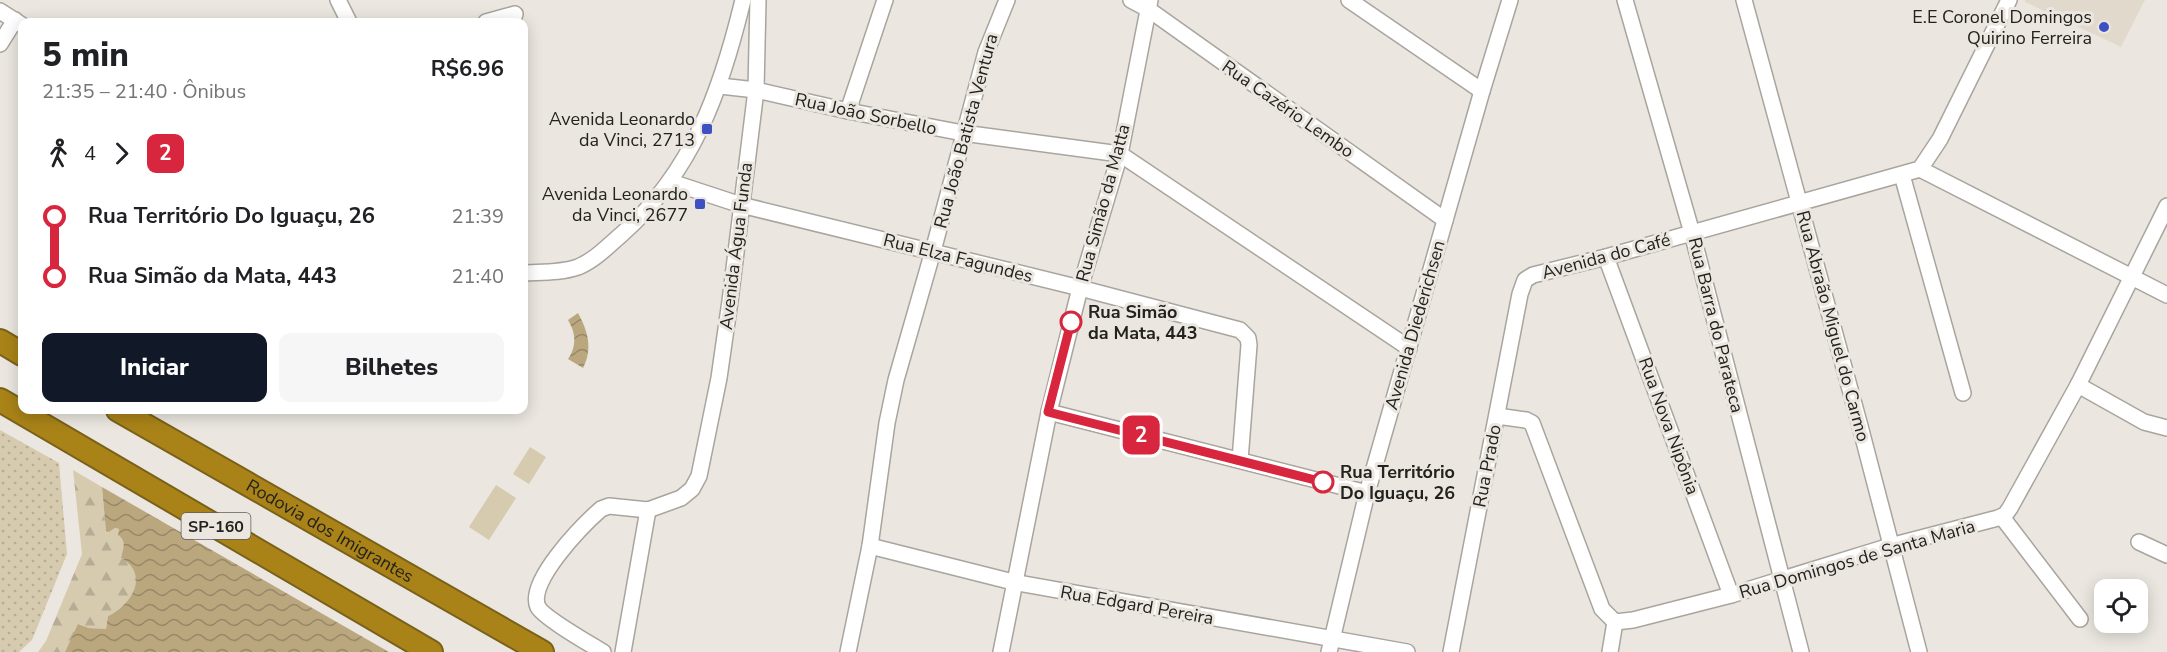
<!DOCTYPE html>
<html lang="pt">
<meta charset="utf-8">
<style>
:root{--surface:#fff;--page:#f6f6f6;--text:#202124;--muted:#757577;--accent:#111827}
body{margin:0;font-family:"Nunito Sans",sans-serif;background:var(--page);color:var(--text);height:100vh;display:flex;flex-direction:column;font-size:22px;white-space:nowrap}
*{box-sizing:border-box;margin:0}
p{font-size:20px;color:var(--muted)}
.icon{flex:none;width:33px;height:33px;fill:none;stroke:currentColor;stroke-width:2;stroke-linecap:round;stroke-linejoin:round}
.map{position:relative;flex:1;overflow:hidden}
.details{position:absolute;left:18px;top:18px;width:510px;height:396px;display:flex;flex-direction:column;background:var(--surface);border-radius:12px;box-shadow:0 3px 15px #0003}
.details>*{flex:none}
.badge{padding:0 12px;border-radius:9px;font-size:21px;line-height:39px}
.tools{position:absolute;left:2094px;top:579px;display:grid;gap:12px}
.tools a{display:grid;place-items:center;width:54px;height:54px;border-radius:12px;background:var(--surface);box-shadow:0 3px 15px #0003;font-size:30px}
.map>.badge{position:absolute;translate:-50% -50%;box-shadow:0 0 0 3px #fff}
.legs{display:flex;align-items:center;gap:9px;height:66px;padding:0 24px;font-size:20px}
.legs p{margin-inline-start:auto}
.headline{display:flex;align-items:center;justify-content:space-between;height:102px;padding:0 24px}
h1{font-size:33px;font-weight:800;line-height:45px}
.action{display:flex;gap:12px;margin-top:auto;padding:12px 24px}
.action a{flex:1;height:69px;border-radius:12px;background:var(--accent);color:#fff;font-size:24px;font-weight:800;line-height:69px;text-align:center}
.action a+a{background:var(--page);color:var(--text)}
ul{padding:0 24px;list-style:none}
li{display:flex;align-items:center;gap:21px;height:60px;font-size:22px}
li i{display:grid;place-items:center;width:9px;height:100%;margin:0 8px;background:currentColor}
li i::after{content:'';width:15px;height:15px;margin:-8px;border:4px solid;border-radius:50%;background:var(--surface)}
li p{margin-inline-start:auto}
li:first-child i{background:linear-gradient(#0000 50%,currentColor 0)}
li:last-child i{background:linear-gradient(currentColor 50%,#0000 0)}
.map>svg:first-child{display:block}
</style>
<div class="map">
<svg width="2167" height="652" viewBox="0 0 2167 652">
<defs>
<pattern id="grass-dots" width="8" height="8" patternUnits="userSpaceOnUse" patternTransform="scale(1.5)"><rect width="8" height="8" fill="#d6caaf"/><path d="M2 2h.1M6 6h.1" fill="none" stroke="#b7ad96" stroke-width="1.8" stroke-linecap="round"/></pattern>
<pattern id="forest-firs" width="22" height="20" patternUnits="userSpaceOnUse" patternTransform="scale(1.5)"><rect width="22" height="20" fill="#d6caaf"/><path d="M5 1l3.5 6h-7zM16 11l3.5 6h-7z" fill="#b7ad96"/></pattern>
<pattern id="water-waves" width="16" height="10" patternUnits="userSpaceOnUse" patternTransform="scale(1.5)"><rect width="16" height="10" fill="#baa77e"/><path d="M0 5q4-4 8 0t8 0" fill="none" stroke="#978867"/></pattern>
</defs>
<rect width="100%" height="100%" fill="#ebe7e0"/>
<polygon fill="#e1dacc" points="2025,0 2145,0 2121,47 2025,2"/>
<polygon fill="url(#grass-dots)" points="0,430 59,463 67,554 32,640 19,652 0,652"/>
<path fill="url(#forest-firs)" d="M73,470l29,17 4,44 3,1 6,-4 4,1 -1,6c9,6 5,15 3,23l9,5c2,4 6,10 6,14 2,18 -14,32 -28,39l-2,13 -17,-1 -10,-4 -14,28h-27l8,-11 36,-87z"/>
<g fill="#d6caaf">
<polygon points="530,447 546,457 529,484 513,474"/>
<polygon points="496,485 516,498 489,540 469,527"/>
</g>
<g fill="url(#water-waves)">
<path d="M578,313c10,18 15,36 5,55l-15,-9c9,-13 8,-26 0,-39z"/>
<path d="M102,487l287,165h-324l13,-28 11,4 17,1 2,-13c24,-11 42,-42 13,-58 2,-9 6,-17 -3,-23l1,-6 -4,-1 -6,4 -3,-1z"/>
</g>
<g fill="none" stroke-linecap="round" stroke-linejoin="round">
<defs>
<g id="minor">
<polyline points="338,0 349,22"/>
<polyline points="1131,0 1148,9 1445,220"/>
<polyline points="1349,0 1482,91"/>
<polyline points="1625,0 1692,233 1801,652"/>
<polyline points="1744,0 1860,426 1919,652"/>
<polyline points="0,11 22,25"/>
<polyline points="486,22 515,14 512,22"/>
<polyline points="0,44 15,20"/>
<polyline points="720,86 756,90 848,111 963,133 1120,154 1409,348"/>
<polyline points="848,111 885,0"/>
<polyline points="1920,169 2167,295"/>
<polyline points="1902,175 1963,393"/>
<polyline points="671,182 741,205 1080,288 1240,330 1248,338 1249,345 1240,460"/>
<polyline points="1606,257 1731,595"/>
<path d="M524,273c17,-1 37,0 54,-6 17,-7 30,-21 44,-33 71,-63 99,-143 121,-234"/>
<polyline points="2078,385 2144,422 2167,428"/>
<polyline points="1049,412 1367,493"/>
<polyline points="1497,416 1526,420 1532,423 1602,609 1615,622 1633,620 1731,595 1890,546 1998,518 2005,515 2010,508 2078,385 2167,206"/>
<polyline points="2002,517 2080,619"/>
<polyline points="2139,542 2167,555"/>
<polyline points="870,546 1013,582 1407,652"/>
<path d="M603,652c-13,-8 -59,-34 -65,-45 -12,-25 46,-83 63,-98l8,-3 39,4 33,-12 11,-9 7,-13 20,-98 11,-77 26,-211 2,-90"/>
<polyline points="623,652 648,510"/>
<polyline points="848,652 870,546 887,423 896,380 933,251 986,52 1007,0"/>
<polyline points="1001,652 1049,412 1080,288 1120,154 1150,0"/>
<polyline points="1329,652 1367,493 1482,91 1510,0"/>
<polyline points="1451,652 1520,294 1525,280 1533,275 1606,257 1920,169 1940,139 2009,0"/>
<polyline points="1610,652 1615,622"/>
</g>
<g id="highway">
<polyline points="0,341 22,354"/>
<polyline points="0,400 431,652"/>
<path id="s1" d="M118,410l424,242"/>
</g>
</defs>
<use href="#minor" stroke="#a9a59e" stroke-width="18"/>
<use href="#highway" stroke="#7a611a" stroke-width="26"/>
<use href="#minor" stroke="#fff" stroke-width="15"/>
<use href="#highway" stroke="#a98318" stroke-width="22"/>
</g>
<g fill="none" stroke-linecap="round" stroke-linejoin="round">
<defs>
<polyline id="line-1" points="1071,322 1048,412 1323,482"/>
</defs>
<use href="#line-1" stroke="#fff" stroke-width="14"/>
<use href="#line-1" stroke="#d7263d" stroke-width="9"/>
</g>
<g fill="#3f50c3" stroke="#ebe7e0" stroke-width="2">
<circle cx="2104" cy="27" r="6"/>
<rect x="701" y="123" width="12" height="12" rx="3"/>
<rect x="694" y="198" width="12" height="12" rx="3"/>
</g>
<g fill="#fff" stroke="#d7263d" stroke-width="3">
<circle cx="1071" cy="322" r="10"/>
<circle cx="1323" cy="482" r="10"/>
</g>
<g text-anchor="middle" stroke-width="6" stroke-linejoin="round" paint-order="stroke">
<rect fill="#ebe7e0" stroke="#5f5d59" stroke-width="1.5" x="181.5" y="513" width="69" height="26" rx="4.5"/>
<g font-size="16" font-weight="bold" fill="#23221f">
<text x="216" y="532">SP-160</text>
</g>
<g font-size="18" fill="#23221f" stroke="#ebe7e0" text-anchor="end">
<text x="2092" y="23">E.E Coronel Domingos<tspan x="2092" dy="21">Quirino Ferreira</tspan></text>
<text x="695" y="125">Avenida Leonardo<tspan x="695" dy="21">da Vinci, 2713</tspan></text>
<text x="688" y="200">Avenida Leonardo<tspan x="688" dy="21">da Vinci, 2677</tspan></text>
</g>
<g font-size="18" fill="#23221f" stroke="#ebe7e0">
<text transform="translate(1288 109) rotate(35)" y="6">Rua Cazério Lembo</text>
<text transform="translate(866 114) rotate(12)" y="6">Rua João Sorbello</text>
<text transform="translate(966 131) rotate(-75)" y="6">Rua João Batista Ventura</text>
<text transform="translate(1103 203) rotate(-75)" y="6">Rua Simão da Matta</text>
<text transform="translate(736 246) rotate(-83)" y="6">Avenida Água Funda</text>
<text transform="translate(1606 256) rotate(-15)" y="6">Avenida do Café</text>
<text transform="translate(958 258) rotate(14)" y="6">Rua Elza Fagundes</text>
<text transform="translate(1415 325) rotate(-74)" y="6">Avenida Diederichsen</text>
<text transform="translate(1716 325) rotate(76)" y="6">Rua Barra do Parateca</text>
<text transform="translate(1833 326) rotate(75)" y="6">Rua Abraão Miguel do Carmo</text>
<text transform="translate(1669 426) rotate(70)" y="6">Rua Nova Nipônia</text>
<text transform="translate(1487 466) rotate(-79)" y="6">Rua Prado</text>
<text dy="6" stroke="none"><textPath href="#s1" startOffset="244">Rodovia dos Imigrantes</textPath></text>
<text transform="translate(1857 559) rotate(-16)" y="6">Rua Domingos de Santa Maria</text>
<text transform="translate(1137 605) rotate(10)" y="6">Rua Edgard Pereira</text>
</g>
<g font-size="18" font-weight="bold" fill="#23221f" stroke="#ebe7e0" text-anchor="start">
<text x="1088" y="318">Rua Simão<tspan x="1088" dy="21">da Mata, 443</tspan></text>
<text x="1340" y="478">Rua Território<tspan x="1340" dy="21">Do Iguaçu, 26</tspan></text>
</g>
</g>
</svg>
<div class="tools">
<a><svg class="icon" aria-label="locate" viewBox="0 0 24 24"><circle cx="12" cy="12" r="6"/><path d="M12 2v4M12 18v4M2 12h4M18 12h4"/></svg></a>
</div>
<b class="badge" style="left:1141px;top:435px;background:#d7263d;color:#fff">2</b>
<section class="details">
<div class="headline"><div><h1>5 min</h1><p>21:35 – 21:40 · Ônibus</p></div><b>R$6.96</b></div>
<div class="legs"><svg class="icon" aria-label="walk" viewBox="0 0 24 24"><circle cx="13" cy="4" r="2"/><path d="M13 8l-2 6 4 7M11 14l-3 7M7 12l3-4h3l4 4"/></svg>4<svg class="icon" aria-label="forward" viewBox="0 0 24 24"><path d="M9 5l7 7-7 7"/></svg><b class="badge" style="background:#d7263d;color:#fff">2</b></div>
<ul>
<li><i style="color:#d7263d"></i><b>Rua Território Do Iguaçu, 26</b><p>21:39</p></li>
<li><i style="color:#d7263d"></i><b>Rua Simão da Mata, 443</b><p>21:40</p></li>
</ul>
<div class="action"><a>Iniciar</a><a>Bilhetes</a></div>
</section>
</div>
